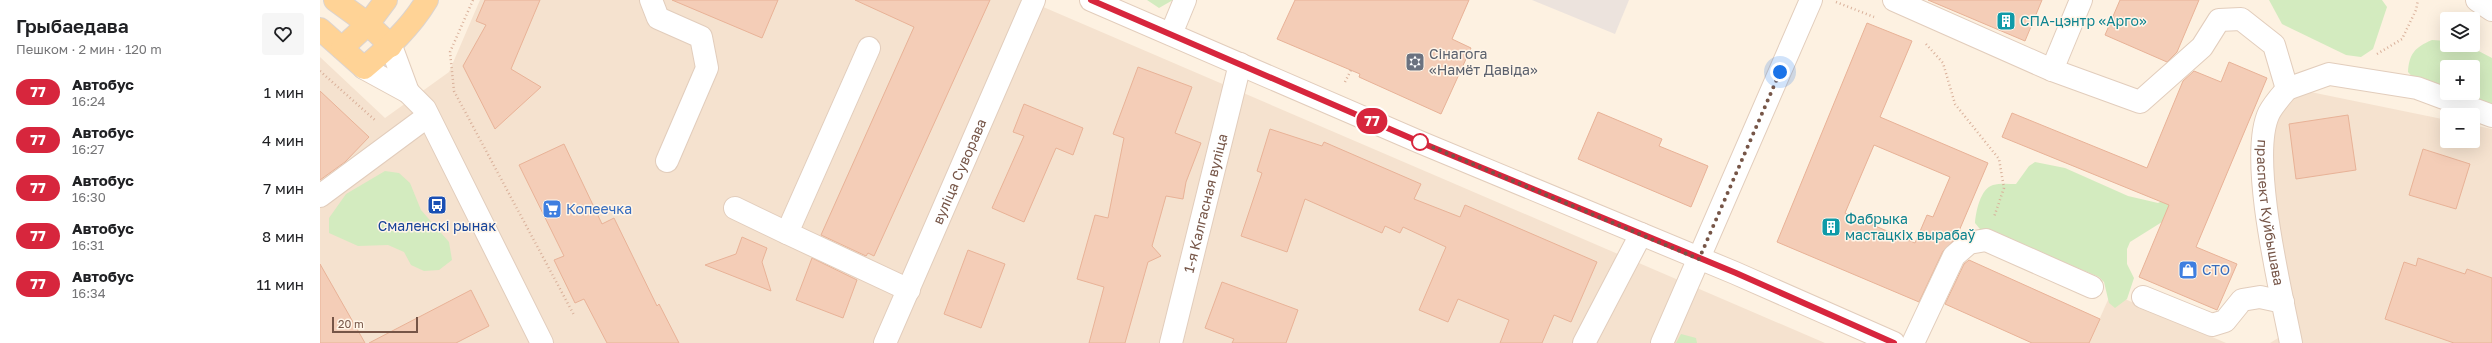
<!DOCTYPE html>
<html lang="ru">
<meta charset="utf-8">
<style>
:root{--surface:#fff;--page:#f6f6f6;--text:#202124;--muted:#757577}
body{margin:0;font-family:"Golos Text",sans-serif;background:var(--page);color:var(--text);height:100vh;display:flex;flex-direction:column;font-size:15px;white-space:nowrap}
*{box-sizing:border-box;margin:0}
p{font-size:13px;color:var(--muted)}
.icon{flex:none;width:22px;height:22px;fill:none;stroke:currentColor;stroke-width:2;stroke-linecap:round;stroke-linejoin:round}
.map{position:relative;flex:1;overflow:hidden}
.side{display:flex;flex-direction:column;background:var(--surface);width:320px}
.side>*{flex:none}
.badge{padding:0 8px;border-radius:13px;font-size:14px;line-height:26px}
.controls{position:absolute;left:2120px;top:12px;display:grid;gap:8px}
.controls a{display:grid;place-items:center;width:40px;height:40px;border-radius:4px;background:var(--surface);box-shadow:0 4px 16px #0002;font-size:20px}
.scale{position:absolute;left:12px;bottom:10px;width:86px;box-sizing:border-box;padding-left:4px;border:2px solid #765547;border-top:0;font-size:11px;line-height:14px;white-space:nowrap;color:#765547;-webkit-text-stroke:3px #fff5e8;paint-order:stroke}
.you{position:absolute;width:20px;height:20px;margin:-10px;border:3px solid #fff;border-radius:50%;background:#1a73e8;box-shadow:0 0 0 6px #1a73e833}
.map>.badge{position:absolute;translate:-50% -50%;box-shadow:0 0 0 2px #fff}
.round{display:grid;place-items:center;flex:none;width:42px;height:42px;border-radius:4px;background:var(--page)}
.head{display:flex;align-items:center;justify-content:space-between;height:68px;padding:0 16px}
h1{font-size:19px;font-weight:600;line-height:30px}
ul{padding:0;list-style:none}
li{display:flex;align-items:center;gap:12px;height:48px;padding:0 16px}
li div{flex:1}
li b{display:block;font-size:15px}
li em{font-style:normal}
li .badge{min-width:44px;font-weight:700;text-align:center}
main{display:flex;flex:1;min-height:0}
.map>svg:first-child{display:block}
</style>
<main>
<section class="side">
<div class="head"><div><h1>Грыбаедава</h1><p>Пешком · 2 мин · 120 m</p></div><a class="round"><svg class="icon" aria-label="heart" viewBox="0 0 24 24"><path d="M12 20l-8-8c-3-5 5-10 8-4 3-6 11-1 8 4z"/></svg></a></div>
<ul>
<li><span class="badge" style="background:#d7263d;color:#fff">77</span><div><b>Автобус</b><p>16:24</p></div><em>1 мин</em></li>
<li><span class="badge" style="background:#d7263d;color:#fff">77</span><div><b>Автобус</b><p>16:27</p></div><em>4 мин</em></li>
<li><span class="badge" style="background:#d7263d;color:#fff">77</span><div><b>Автобус</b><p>16:30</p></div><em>7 мин</em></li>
<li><span class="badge" style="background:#d7263d;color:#fff">77</span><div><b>Автобус</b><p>16:31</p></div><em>8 мин</em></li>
<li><span class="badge" style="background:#d7263d;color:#fff">77</span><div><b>Автобус</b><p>16:34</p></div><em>11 мин</em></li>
</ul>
</section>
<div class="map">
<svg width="2172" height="343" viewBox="0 0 2172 343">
<rect width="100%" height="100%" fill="#fdf1e1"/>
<g fill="#f5e2cf">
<polygon points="160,0 707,0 1505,343 0,343 0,57 65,118 129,72"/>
<polygon points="1976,89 2127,120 2127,141 2153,141 2153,125 2172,129 2172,343 1950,343 1963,335 1948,122"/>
<polygon points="1791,293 1906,343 1769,343"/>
</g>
<polygon fill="#ece3dd" points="1212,0 1309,0 1295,34"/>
<g fill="#d3ebbf" fill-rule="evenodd">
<polygon points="827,0 853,0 839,8"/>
<polygon points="1949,0 2062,0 2067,7 2053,49 2041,57 2026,55 1962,24"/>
<path d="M2112,40l15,1v4h20l25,13v52l-74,-27 -10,-11c1,-18 7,-25 24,-32zM2127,67h26v26h-26z"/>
<path d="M1892,133l-50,89 -32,20 -3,7v15l7,14 -7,21 -12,9 -6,-5 -5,-21 -5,-5 -33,-14 -69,-21 -13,-8 -9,-11c1,-11 5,-34 18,-38 7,-2 16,-1 23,-1l13,-18 6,-4 30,6 63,28 30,7 6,-3z"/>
<polygon points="65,171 79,173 90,183 101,210 129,242 132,260 119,270 104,271 91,265 84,252 68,245 38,246 9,233 9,218 26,194"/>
<polygon points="1361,334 1376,338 1377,343 1356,343"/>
</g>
<g fill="#f4cdb7" stroke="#e8b297" fill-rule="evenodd">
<polygon points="165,0 220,0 191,69 221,87 175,129 143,66 166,25 156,21"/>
<polygon points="352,0 458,0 442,38"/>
<polygon points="535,0 670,0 554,256 548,253 546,256 501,235 594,27"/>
<polygon points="975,0 1149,0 1132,39 1151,48 1121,114 1039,77 1040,74 957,39"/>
<polygon points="1608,0 1722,0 1705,41"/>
<polygon points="1800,0 1879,0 1857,52 1847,62 1785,35"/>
<path d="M1547,23l45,18 -32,76 108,46 -32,75 -13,13 -24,51 -142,-60zM1554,145l76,32 -17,40 -6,-2 -12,28 -70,-30z"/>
<polygon points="1909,62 1947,78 1876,247 1917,264 1897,310 1819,277 1849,205 1682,137 1692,113 1827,168 1863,81 1874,71 1901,82"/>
<polygon points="818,67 872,87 855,133 881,143 866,182 863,199 846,196 832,246 841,256 828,262 805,343 769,343 784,287 757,279 775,215 788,218 804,138 793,134"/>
<polygon points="0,91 49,137 25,162 0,180"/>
<polygon points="704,104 763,128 753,155 736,148 704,222 672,208 704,136 693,132"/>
<polygon points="1278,112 1342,139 1339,146 1388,166 1371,207 1258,159"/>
<polygon points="2028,115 2036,170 1976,179 1969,124"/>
<polygon points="950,129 1002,146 1004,142 1101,184 1094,199 1140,217 1145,205 1277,262 1251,322 1234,315 1222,343 1180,343 1189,320 1138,299 1128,322 1099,310 1126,247 1083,227 1080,233 1065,226 1062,233 985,199 967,252 921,236 942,173 937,171"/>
<polygon points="244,144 282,224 294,218 337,306 339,304 359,343 287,343 264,299 255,303 234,260 244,256 199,165"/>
<polygon points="2103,149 2150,164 2136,209 2089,195"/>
<polygon points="422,237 447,248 442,262 451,291 385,265 416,254"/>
<polygon points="648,250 685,264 661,328 624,314"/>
<polygon points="492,258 537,280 523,318 476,300"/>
<polygon points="2098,258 2145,274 2147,269 2172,278 2172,343 2134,343 2065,319 2084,262 2096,266"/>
<polygon points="1649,260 1780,319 1769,343 1712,343 1625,304 1644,264"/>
<polygon points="0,264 45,343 0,343"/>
<polygon points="902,282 978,310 966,343 912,343 914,339 885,328"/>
<polygon points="151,290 169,326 136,343 49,343"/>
</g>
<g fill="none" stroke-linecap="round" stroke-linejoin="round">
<defs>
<g id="minor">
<polyline points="331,0 338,18 381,37 387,68 347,161"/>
<polyline points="771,0 1102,143 1415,273 1574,343"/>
<polyline points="1574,0 1732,70 1820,102 1882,47 1899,20 1921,19 1954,45 1967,89"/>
<polyline points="2157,0 2172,10"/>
<polyline points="851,34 865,0"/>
<polyline points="71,46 88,92"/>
<polyline points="549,48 467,233 589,290"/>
<polyline points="44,68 88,92 105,109 222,343"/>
<polyline points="1732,70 1761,0"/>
<path id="s1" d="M1967,89c-6,7 -14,16 -18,24 -21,44 12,179 22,230"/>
<polyline points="1967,89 2009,74 2097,88 2172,116"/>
<polyline points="0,196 108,116"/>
<polyline points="415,208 467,233"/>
<polyline points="1823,297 1892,325 1905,321 1922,300 1940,297 1963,302"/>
<path id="s2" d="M565,343l149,-343"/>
<path id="s3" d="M851,343l69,-279"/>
<polyline points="1264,343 1321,234"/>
<polyline points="1342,343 1491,0"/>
<polyline points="1593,343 1634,256 1649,243 1666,240 1772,287"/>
</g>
<g id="major">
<polyline points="15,0 48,24 71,46"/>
<path d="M0,29l44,39c24,-20 47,-41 63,-68"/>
<polyline points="22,48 48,24 66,0"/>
</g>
</defs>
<use href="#minor" stroke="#e2cdbc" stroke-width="24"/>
<use href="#major" stroke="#dbd3cf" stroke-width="24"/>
<g stroke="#d9b09a" stroke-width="2.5" stroke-dasharray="1 3" stroke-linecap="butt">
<polyline points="153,0 130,52 134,91 254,315"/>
<polyline points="1516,2 1554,17"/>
<polyline points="1606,44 1623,63 1635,104 1679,159 1684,188 1674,217"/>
<polyline points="2057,54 2082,39 2096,10 2098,0"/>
<polyline points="0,71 56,121"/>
<polyline points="1025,82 1032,68"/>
</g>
<use href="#minor" stroke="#fff" stroke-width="22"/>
<use href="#major" stroke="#ffd396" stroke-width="22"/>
</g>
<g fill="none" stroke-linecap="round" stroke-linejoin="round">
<defs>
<polyline id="line" points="771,0 1102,143 1416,273 1574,343"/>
</defs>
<use href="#line" stroke="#fff" stroke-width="9"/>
<use href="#line" stroke="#d7263d" stroke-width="6"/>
<polyline stroke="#765547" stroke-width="4" stroke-dasharray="0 7.2" points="1100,142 1379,259 1460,72"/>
</g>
<defs>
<symbol id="building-square" viewBox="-11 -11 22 22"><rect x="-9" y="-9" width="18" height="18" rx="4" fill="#0f9aa8" stroke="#fff5e8"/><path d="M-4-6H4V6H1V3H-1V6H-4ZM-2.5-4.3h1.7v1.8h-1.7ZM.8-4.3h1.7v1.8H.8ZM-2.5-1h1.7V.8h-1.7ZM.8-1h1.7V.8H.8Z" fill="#fff"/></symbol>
<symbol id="synagogue-square" viewBox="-11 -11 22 22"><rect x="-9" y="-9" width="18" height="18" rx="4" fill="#6b7280" stroke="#fff5e8"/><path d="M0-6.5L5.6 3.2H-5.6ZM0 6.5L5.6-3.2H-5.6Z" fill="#fff"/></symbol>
<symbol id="bus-square" viewBox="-11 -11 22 22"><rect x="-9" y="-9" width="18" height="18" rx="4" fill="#1a4fb4" stroke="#fff5e8"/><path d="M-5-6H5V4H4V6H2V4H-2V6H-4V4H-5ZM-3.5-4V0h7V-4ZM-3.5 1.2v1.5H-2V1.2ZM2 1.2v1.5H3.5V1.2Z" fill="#fff"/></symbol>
<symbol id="supermarket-square" viewBox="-11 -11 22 22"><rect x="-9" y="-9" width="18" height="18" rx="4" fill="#3f7fe0" stroke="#fff5e8"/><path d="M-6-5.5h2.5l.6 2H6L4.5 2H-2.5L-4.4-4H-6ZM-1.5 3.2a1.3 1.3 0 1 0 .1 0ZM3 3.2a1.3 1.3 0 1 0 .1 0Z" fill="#fff"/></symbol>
<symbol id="shop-square" viewBox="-11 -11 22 22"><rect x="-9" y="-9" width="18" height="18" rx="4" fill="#3f7fe0" stroke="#fff5e8"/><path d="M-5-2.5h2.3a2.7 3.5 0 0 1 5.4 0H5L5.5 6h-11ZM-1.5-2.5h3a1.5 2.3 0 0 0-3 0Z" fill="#fff"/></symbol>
</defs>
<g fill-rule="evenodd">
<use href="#building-square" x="1675" y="10" width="22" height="22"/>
<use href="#synagogue-square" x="1084" y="51" width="22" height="22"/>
<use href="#bus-square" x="106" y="194" width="22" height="22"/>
<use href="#supermarket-square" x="221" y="198" width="22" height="22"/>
<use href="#building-square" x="1500" y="216" width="22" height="22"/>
<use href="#shop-square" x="1857" y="259" width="22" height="22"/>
</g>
<circle fill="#fff" stroke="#d7263d" stroke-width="2" cx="1100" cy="142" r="8"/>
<g text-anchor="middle" stroke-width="3" stroke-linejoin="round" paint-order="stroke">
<g font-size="14" fill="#0d838f" stroke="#fff5e8" text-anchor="start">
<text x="1700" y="26">СПА-цэнтр «Арго»</text>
<text x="1525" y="224">Фабрыка<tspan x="1525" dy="16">мастацкіх вырабаў</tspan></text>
</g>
<g font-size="14" fill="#5b616d" stroke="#fff5e8" text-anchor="start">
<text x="1109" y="59">Сінагога<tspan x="1109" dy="16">«Намёт Давіда»</tspan></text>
</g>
<g font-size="14" fill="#765547" stroke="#fff5e8">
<text dy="5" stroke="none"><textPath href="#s2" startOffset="187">вуліца Суворава</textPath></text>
<text dy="5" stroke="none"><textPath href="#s3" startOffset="144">1-я Калгасная вуліца</textPath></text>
<text dy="5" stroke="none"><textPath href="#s1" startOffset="131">праспект Куйбышава</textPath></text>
</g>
<g font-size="14" fill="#366cbe" stroke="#fff5e8" text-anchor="start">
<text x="246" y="214">Копеечка</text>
<text x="1882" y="275">СТО</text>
</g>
<g font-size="14" fill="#164399" stroke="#fff5e8">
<text x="117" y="231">Смаленскі рынак</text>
</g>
</g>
</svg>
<div class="controls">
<a><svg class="icon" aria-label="layers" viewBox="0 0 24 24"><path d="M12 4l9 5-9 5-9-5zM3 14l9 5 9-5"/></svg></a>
<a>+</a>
<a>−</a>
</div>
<div class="scale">20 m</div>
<div class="you" style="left:1460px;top:72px"></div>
<b class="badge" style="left:1052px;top:121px;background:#d7263d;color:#fff">77</b>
</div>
</main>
